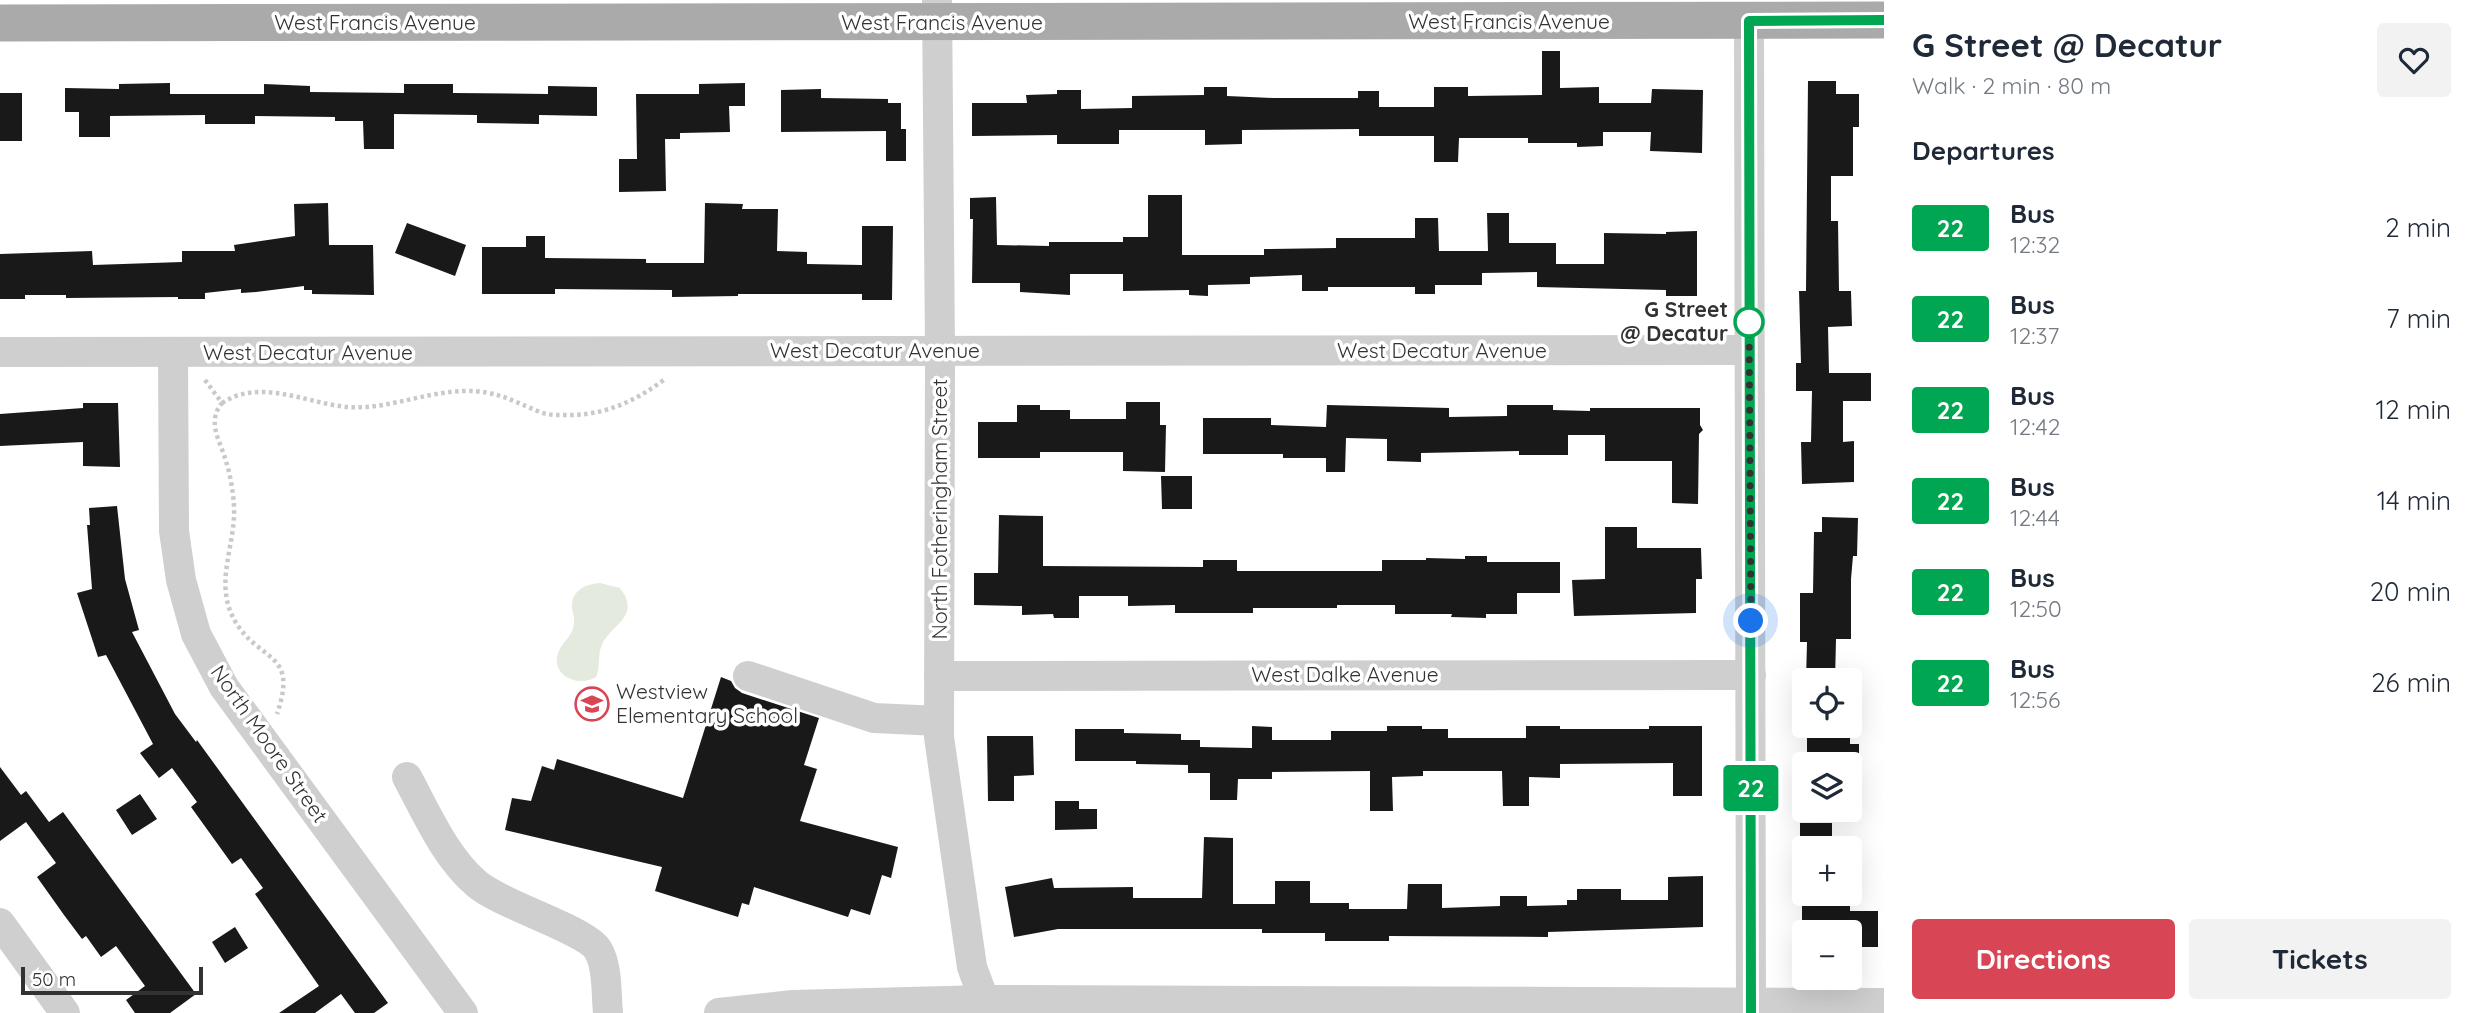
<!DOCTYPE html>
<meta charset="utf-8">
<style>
:root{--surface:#fff;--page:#f2f2f3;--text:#1f2937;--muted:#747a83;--accent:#d84555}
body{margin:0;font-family:Quicksand,sans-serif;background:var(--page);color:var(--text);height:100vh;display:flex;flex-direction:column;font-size:26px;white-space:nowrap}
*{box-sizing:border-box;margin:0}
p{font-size:23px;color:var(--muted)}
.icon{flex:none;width:38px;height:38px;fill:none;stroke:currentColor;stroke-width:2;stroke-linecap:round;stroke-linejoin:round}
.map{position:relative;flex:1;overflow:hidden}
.panel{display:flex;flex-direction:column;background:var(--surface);width:595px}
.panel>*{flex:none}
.badge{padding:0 14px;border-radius:5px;font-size:24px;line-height:46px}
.fabs{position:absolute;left:1792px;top:668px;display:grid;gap:14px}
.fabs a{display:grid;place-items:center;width:70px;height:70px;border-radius:7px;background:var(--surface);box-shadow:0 7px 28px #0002;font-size:35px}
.scale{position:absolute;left:21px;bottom:18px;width:182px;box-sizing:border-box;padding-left:7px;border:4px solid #323232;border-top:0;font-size:19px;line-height:24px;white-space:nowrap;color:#323232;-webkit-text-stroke:5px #fff;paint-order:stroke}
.you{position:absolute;width:35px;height:35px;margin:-18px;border:5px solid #fff;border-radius:50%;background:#1a73e8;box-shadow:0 0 0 10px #1a73e833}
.map>.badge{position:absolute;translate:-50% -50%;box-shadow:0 0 0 4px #fff}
h2{padding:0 28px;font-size:26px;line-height:63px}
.round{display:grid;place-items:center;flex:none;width:74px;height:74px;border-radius:7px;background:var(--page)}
.head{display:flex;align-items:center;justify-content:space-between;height:119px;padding:0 28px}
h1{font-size:33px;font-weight:700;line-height:52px}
.button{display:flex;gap:14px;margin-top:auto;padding:14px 28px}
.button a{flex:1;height:80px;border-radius:7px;background:var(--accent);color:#fff;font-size:28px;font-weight:700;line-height:80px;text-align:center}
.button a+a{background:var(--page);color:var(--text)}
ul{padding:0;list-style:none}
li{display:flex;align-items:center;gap:21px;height:91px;padding:0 28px}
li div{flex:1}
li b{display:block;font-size:26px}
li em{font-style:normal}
li .badge{min-width:77px;font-weight:700;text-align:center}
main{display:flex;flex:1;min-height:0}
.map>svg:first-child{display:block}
</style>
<main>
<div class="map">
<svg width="1884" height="1013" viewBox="0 0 1884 1013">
<rect width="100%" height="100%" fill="#fff"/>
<path fill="#e5eade" d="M600,583l20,5c22,29 -9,36 -18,57 -5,10 -1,21 -6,32 -15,10 -42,1 -39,-20 2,-13 15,-19 17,-33 1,-5 -1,-10 -2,-16 -1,-18 14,-24 28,-25z"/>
<g fill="#191919">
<polygon points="1542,51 1560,51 1560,88 1599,87 1599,103 1651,103 1652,89 1703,90 1702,153 1650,151 1651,132 1603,132 1603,146 1577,147 1577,143 1528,143 1528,138 1459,138 1458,162 1434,162 1434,136 1359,136 1359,129 1242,130 1242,144 1205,145 1205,130 1119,130 1119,144 1057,144 1057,135 972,136 972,103 1027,103 1026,95 1057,94 1057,90 1081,90 1081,109 1132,108 1132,96 1204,95 1204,87 1227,87 1227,96 1273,98 1358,98 1358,91 1379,91 1379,107 1434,107 1434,87 1468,87 1468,96 1542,95"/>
<polygon points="1808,81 1836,81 1836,94 1859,94 1859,127 1853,127 1853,176 1831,176 1831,221 1838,221 1839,291 1851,291 1852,326 1828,327 1829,373 1871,373 1871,401 1843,401 1843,442 1854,441 1854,482 1802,484 1801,442 1811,442 1812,391 1796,391 1796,363 1801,363 1799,291 1806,291"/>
<polygon points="170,83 170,94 264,94 264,84 310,86 310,92 404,93 404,84 453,84 453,93 548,94 548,86 597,87 597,116 539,115 539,124 477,123 477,115 394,114 394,149 364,149 363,121 335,121 335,117 255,116 255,124 205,124 205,115 110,116 110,137 79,137 79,112 65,112 65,88 119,89 119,84"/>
<polygon points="745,83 745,106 729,106 730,132 680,133 680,139 665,139 666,191 619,192 619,159 637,159 636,94 699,94 699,84"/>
<polygon points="821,89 821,98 888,99 888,103 901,103 901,129 906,129 906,161 886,161 886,131 781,132 781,90"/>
<rect x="0" y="93" width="22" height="48"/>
<polygon points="1148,195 1182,195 1182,255 1264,255 1264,249 1336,248 1336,238 1415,238 1415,218 1438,218 1439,251 1488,251 1487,213 1509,213 1509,243 1556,243 1556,264 1604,264 1604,233 1666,234 1666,232 1697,231 1697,296 1666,296 1666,290 1537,287 1537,272 1482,273 1482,285 1435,285 1435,294 1415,294 1415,287 1328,287 1328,291 1302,291 1302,275 1250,277 1250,284 1208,285 1208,296 1189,295 1189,290 1123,291 1123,274 1070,274 1070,295 1020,292 1020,283 972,283 973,219 970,219 970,198 996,197 997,245 1049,246 1049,242 1123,242 1123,237 1148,237"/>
<polygon points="328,203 329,245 373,245 374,295 312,294 312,290 304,290 304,286 256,292 241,293 241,289 205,293 205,299 178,299 178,297 66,298 66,295 25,295 25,299 0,299 0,254 92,251 93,265 182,262 182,251 235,251 234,245 295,236 294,204"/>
<polygon points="705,203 743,204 742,209 778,209 777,251 807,252 807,264 862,265 862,226 893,226 892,300 862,300 862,294 738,294 738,296 672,297 672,290 555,289 555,294 482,294 482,247 526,247 526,236 545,236 545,258 646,259 646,263 704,263"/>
<polygon points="407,223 466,245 455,276 395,253"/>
<polygon points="1126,402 1160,402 1160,425 1166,425 1165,472 1123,471 1123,452 1040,452 1040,458 978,458 978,422 1017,422 1017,405 1040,405 1040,410 1070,410 1070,419 1126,419"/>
<polygon points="83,403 118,403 120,467 83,466 83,442 0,446 0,414 83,408"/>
<polygon points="1327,405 1449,408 1449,417 1507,416 1507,405 1553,405 1553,410 1590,411 1590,408 1700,408 1700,425 1703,430 1699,434 1698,504 1672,503 1672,461 1605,461 1605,435 1568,435 1568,455 1519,455 1519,451 1421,453 1421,462 1387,461 1387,439 1346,438 1345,472 1326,472 1326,458 1283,458 1283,454 1203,454 1203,418 1271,418 1271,425 1326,427"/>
<polygon points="1161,476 1192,476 1192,509 1162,509"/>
<polygon points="117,506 125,579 139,630 132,632 175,714 196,742 197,740 388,1003 374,1013 355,1013 341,994 315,1013 279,1013 319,986 255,894 263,888 241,858 232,864 191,807 197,802 172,768 159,778 140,753 153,744 106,655 98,657 77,593 92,589 87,525 90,525 89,508"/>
<polygon points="999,515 1043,516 1043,566 1203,567 1203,560 1237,560 1237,571 1382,571 1382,560 1426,560 1426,558 1465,559 1465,556 1487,556 1487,562 1560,562 1560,593 1517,593 1517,614 1486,614 1486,618 1451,617 1452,614 1395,614 1395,605 1337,605 1337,608 1253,608 1253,613 1175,613 1175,605 1128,606 1128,596 1079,596 1079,618 1054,618 1053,614 1022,615 1022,606 974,605 974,573 998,573"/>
<polygon points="1822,517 1858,518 1857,556 1853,556 1851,579 1851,639 1836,639 1835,681 1806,681 1807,642 1800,642 1800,593 1813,593 1814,532 1822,532"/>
<polygon points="1605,527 1637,527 1637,548 1701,548 1702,579 1696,579 1696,613 1574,616 1572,580 1605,579"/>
<polygon points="721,677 731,681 735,688 742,693 819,718 804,765 817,769 800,821 898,847 891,878 882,875 870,915 851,909 848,917 754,887 749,905 742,903 738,917 655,891 662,867 505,830 512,798 531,801 542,766 554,770 557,759 683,798"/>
<polygon points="1252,726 1272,727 1272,740 1331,740 1331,731 1387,731 1387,726 1422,726 1422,729 1448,729 1448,738 1526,738 1526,726 1560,726 1560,729 1649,729 1649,726 1702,726 1702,796 1673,796 1673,763 1560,764 1560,778 1529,777 1529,806 1503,806 1502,771 1423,771 1423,776 1392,777 1393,811 1370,811 1370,771 1272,772 1272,779 1238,779 1237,800 1210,800 1210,773 1188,773 1188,765 1136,764 1136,761 1075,761 1075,729 1124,729 1124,733 1181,734 1181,740 1200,740 1200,747 1252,748"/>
<polygon points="1807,726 1850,726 1850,744 1859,744 1859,765 1807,765"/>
<polygon points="987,736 1033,736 1034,775 1014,776 1014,801 988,801"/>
<polygon points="0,767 21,795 26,791 49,822 63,812 196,994 170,1013 135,1013 126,1000 145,986 116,946 101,957 86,936 82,939 64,915 37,877 56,863 26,822 0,841"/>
<polygon points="140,794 157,819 132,835 116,810"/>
<polygon points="1055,801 1079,801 1079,809 1097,809 1097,829 1055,830"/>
<rect x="1800" y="823" width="32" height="26"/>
<polygon points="1204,837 1233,838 1233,904 1275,904 1275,881 1310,881 1310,903 1349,903 1349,909 1407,909 1408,884 1442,884 1442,908 1500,906 1500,896 1527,896 1527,906 1567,905 1567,900 1577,900 1577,889 1621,889 1621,900 1668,900 1668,877 1703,876 1703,927 1548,932 1548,937 1389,936 1389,941 1325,941 1325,933 1262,933 1262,929 1058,929 1014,937 1005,887 1052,878 1054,888 1133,887 1133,898 1202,898"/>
<polygon points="1802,895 1850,895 1850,911 1878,911 1878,947 1850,947 1850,933 1802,933"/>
<polygon points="235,927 248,948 225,963 212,942"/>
</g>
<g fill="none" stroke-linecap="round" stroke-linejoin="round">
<g stroke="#c9c9c9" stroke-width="4.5" stroke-dasharray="3.5 3.5" stroke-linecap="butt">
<path d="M205,380l17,23c-15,18 -3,36 3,55 5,15 8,32 9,48 2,40 -21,77 1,115 24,42 64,29 42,93"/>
<path d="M222,403c38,-25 84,0 125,4 39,3 77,-15 117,-16 32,-1 48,10 76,21 10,4 21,3 32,3 36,-1 65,-15 93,-36"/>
</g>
<g stroke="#cfcfcf" stroke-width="30">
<polyline points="937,0 940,351 939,737 972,967 989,1013"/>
<polyline points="1749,21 1751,1013"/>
<polyline points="0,352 1749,350"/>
<polyline points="173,353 174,531 181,580 196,634 224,687 463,1013"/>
<polyline points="748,676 874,718 939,721"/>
<polyline points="939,676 1751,675"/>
<path d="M407,777c20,37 38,80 70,107 24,21 110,46 121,66 10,17 8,44 10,63"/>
<polyline points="0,923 65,1013"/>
<polyline points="719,1013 793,1005 985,1000 1884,1003"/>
</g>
<polyline stroke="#aaa" stroke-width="37" points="0,23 1884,20"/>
</g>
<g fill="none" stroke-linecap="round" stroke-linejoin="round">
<defs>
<polyline id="line" points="1751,1013 1749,21 1884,20"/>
</defs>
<use href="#line" stroke="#fff" stroke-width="16"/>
<use href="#line" stroke="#00a651" stroke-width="10"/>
<polyline stroke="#323232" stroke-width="7" stroke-dasharray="0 12.6" points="1749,322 1751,621"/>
</g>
<defs>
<symbol id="school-ring" viewBox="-11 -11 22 22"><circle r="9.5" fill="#fff" stroke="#d84555" stroke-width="1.5"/><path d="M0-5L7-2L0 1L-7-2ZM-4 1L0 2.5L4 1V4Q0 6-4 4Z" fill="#d84555"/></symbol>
</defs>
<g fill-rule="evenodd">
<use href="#school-ring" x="573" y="685" width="38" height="38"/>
</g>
<circle fill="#fff" stroke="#00a651" stroke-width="3.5" cx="1749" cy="322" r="14"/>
<g text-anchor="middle" stroke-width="7" stroke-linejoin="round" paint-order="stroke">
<g font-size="21" fill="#323232" stroke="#fff">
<text x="1509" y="29">West Francis Avenue</text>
<text x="375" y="30">West Francis Avenue</text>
<text x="942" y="30">West Francis Avenue</text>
<text x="875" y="358">West Decatur Avenue</text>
<text x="1442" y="358">West Decatur Avenue</text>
<text x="308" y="360">West Decatur Avenue</text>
<text transform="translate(940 509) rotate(-90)" y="7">North Fotheringham Street</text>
<text x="1345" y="682">West Dalke Avenue</text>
<text transform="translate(269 744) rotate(55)" y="7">North Moore Street</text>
</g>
<g font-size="21" font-weight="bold" fill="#323232" stroke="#fff" text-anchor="end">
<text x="1728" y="317">G Street<tspan x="1728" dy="24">@ Decatur</tspan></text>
</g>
<g font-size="21" fill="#323232" stroke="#fff" text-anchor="start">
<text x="616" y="699">Westview<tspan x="616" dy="24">Elementary School</tspan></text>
</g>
</g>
</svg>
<div class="fabs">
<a><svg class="icon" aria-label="locate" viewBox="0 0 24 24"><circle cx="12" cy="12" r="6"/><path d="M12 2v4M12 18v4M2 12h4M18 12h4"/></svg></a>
<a><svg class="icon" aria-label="layers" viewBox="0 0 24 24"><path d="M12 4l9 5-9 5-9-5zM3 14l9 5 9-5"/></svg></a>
<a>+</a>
<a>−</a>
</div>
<div class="scale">50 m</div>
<div class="you" style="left:1751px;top:621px"></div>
<b class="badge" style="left:1751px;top:788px;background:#00a651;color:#fff">22</b>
</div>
<section class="panel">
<div class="head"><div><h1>G Street @ Decatur</h1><p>Walk · 2 min · 80 m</p></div><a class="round"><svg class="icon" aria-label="heart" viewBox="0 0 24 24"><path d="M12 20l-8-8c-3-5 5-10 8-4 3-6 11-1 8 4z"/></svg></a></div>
<h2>Departures</h2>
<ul>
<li><span class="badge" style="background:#00a651;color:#fff">22</span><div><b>Bus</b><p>12:32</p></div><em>2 min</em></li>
<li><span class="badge" style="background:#00a651;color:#fff">22</span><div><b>Bus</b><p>12:37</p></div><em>7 min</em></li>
<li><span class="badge" style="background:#00a651;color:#fff">22</span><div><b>Bus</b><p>12:42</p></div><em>12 min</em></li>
<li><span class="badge" style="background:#00a651;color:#fff">22</span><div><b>Bus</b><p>12:44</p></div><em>14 min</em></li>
<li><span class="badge" style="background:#00a651;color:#fff">22</span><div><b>Bus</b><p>12:50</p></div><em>20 min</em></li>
<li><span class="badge" style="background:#00a651;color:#fff">22</span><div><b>Bus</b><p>12:56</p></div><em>26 min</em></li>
</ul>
<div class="button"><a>Directions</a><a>Tickets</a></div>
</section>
</main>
